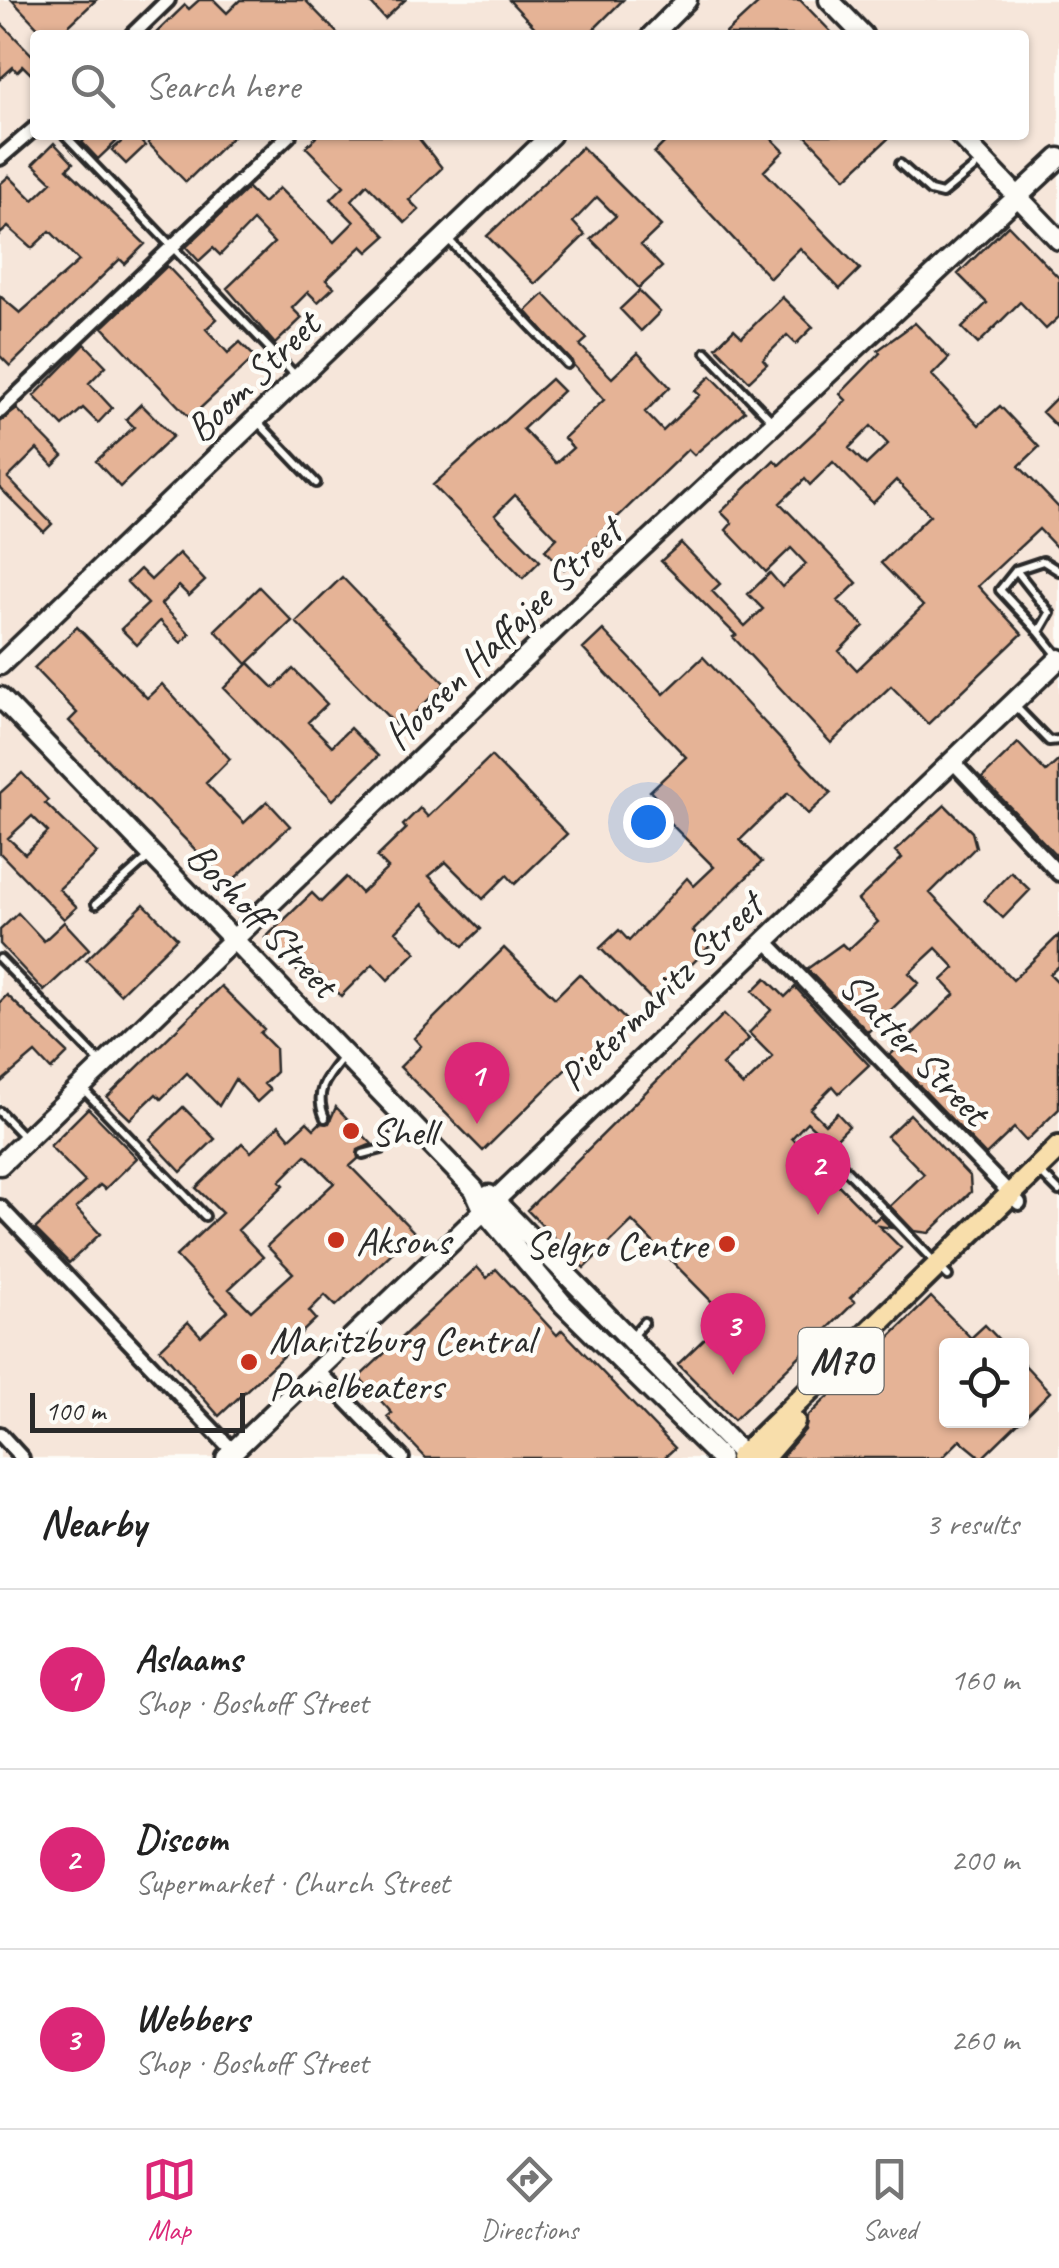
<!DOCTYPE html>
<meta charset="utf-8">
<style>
body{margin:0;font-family:Caveat,sans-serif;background:#f2f2f2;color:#222}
.controls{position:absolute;right:30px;bottom:30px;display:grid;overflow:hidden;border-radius:10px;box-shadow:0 2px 8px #0004}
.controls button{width:90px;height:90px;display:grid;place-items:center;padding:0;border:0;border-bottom:2px solid #e0e0e0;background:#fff;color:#222;font:50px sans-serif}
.scale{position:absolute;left:30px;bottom:25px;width:215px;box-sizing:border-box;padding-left:10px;border:5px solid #2b2b2b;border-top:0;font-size:28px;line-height:35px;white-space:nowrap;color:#2b2b2b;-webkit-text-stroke:8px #fdfcf7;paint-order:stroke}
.you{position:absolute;left:648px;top:822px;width:35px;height:35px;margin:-25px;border:8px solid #fff;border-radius:50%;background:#1a73e8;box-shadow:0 0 0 15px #1a73e833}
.badge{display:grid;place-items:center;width:65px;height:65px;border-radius:50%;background:#db2777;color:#fff;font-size:32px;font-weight:700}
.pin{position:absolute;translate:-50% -82px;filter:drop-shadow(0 2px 5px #0008)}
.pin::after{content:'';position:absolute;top:52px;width:35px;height:30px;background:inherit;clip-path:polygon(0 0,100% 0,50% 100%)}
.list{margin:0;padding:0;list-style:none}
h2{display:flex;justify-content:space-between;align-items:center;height:130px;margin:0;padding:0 40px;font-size:42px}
h2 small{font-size:32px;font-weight:400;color:#767676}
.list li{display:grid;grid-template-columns:65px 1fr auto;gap:30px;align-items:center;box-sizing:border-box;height:180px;padding:0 40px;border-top:2px solid #e0e0e0}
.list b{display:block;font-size:38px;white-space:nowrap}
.list p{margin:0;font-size:32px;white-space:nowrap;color:#767676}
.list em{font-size:32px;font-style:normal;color:#767676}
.icon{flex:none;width:55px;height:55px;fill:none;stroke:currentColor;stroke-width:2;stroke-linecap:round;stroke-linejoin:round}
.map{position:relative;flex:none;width:1059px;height:1458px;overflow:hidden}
.search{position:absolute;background:#fff;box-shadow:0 2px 8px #0004;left:30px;right:30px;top:30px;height:110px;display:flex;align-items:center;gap:25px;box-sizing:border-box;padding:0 35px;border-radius:10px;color:#767676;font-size:38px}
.sheet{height:670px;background:#fff}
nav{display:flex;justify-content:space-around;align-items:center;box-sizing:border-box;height:140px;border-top:2px solid #e0e0e0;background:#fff;font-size:28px;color:#767676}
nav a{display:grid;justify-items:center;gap:5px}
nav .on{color:#db2777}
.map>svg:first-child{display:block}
.built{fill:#f6e6da;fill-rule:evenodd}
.building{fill:#e5b396;stroke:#2b2b2b;stroke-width:2.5;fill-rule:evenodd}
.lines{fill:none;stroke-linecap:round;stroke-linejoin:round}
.lane-casing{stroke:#2b2b2b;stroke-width:14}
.street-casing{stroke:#2b2b2b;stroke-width:20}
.secondary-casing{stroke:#2b2b2b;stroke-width:25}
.primary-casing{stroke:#2b2b2b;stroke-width:28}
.lane{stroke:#fdfcf7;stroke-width:6}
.street{stroke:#fdfcf7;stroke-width:12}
.secondary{stroke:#fdfcf7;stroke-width:18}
.primary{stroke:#f8deab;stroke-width:20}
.poi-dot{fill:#c8321e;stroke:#fdfcf7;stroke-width:4}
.labels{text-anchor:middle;stroke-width:9;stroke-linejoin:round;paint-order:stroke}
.shield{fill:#fdfcf7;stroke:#6a6a68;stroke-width:2.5}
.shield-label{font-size:38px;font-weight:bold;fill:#2b2b2b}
.street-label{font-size:40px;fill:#2b2b2b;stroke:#fdfcf7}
.poi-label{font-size:40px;fill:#2b2b2b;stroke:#fdfcf7;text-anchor:start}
</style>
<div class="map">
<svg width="1059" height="1458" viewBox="0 0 1059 1458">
<rect width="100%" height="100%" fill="#fdfcf7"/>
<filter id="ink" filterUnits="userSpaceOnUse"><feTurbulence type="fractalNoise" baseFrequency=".01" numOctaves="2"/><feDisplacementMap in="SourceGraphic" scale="20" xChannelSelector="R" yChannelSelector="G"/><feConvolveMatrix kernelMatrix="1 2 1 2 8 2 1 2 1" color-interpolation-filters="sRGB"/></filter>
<g filter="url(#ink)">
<path class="built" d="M0,0H1059V1458H0ZM35,35H1024V135H35ZM946,1346H1022V1420H946Z"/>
<path class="building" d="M12,0H96L59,35H45Z
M199,0H214L227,13L240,0H305L339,35H154L185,5L189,9Z
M368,0H405L385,19Z
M509,0H623L588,35H542Z
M762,0H800L834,35H724Z
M0,22L35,58V78L23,66L17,72L13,67L0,79Z
M90,135H109L116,142L98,159L82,142Z
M129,135H135L145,146L126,164L112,150Z
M156,135H234L186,182L148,143Z
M318,135H416L442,168L409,200L419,210L405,223L367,184L352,200L386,236L368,252L362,246L326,280L334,287L318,302L308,292L292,308L302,318L275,344L227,288L274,243L253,221L220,255L213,248L199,261L186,247L248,188L263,203L279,188L334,242L354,222L331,199L344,186L306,147Z
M672,135H768L784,151L764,171L860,269L840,289L800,248L770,278L654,153Z
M805,135H892L846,178Z
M54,143L73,163L67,169L145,244L125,264L120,259L10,366L0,356V296L20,313L79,261L50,231L32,248L8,227L0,234V184L9,176L33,200L52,182L33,164Z
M582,147L661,226L641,245L662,267L639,288L591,239L616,216L597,197L573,222L585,235L535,284L487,236Z
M1008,225L1059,278V317L1046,329L1020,302L978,344L962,328L987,303L958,274Z
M167,266L217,319L206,329L228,353L240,342L255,357L190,418L103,327Z
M639,291L660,312L641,331L620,309Z
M544,294L587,339L580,345L612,378L638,353L670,387L645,412L663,431L700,395L695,391L711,376L745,411L694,455L688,449L564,569L545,550L557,538L515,495L495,515L540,561L523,578L433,485L551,379L563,391L523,429L556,463L573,448L564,438L604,400L526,311Z
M782,297L813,327L796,344L787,335L763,359L767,364L749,381L716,347L734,329L742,337Z
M915,323L949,358L932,375L979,425L1000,406L1039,447L1019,466L1059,508V550L1039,529L978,586L1022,634L928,724L891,686L831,743L733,637L736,635L661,561L681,543L720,584L712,591L745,626L763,609L748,594L770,573L782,587L806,564L791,548L766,572L726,530L732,523L721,512L774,460L779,465L824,423L846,400L840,394L880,353L878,350ZM871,426L888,444L866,465L849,448ZM833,462L873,503L896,480L930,515L881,563L923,606L857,670L839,651L864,626L838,601L857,583L780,503L805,479L810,485Z
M85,344L106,366L89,383L112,408L98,423L83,408L63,426L34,396Z
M1059,395V429L1042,412Z
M141,404L173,436L120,487L96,461L134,427L126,419Z
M17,409L63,456L53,466L37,449L8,478L52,524L44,532L0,488V422Z
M179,553L205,581L189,596L179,586L161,604L190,634L181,643L160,621L137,645L121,629L148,604L127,582L140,569L151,580Z
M342,577L445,684L399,728L296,622Z
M259,587L292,621L247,664L215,630Z
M77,627L147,698L162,684L230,759L206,783L244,823L267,801L290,826L229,884L69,721L77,713L34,668Z
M603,630L664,694L703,657L831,793L808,814L788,793L740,840L762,862L693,931L709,947L654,1002L600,948L619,930L629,941L687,878L694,886L714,867L670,823L652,841L635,824L659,801L650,791L686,757L583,649Z
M249,663L274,688L293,669L327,704L308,722L332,746L350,728L378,756L333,800L224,688Z
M1018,743L1046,772L1059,760V858L982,778Z
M491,756L567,834L515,884L507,875L483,899L446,862L429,876L481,929L463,946L423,904L396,931L416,952L388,980L373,964L341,996L312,968L303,977L265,938L312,893L321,902L346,877L361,893L388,868L377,857L406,829L403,825L420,808L428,817Z
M22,773L48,800L45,803L97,853L59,889L77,907L64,919L0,853V793ZM32,816L48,832L25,854L8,838Z
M945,805L972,832L976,847L930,893L1013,980L1059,935V966L1050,974L1059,983V1109L1026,1141L1014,1128L986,1155L890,1055L955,994L942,980L955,968L936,948L909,973L919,983L868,1032L807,969L842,944L848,950L878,922L858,900L902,858L895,851Z
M1011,872L1030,890L1003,918L984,900Z
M144,904L177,938L120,994L86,960Z
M18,913L44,941L64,922L89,949L44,991L0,944V930Z
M504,948L555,998L579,974L631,1025L577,1079L567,1068L483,1151L400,1067L421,1046L414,1038Z
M766,978L785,997L795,987L869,1065L839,1093L833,1086L810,1109L825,1124L837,1113L849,1126L831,1144L807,1122L792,1138L874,1221L880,1216L892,1228L879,1226L901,1248L850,1298L855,1302L734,1420L678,1364L727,1317L632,1221L584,1268L527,1210L724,1014L749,1039L722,1065L743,1086L773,1057L749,1033L771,1010L753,991Z
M221,986L264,1029L260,1033L275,1048L276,1072L264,1084L270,1090L257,1102L235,1079L219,1106L187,1073L161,1099L156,1094L130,1119L107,1097Z
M7,995L68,1053L51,1070L35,1053L0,1083V1002Z
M183,1107L215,1139L181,1172L150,1139Z
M336,1107L372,1144L358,1150V1159L350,1166L414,1232L336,1306L325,1295L309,1311L316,1319L297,1337L300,1340L219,1416L160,1349L188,1322L201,1336L228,1311L176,1256L222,1213L196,1188L242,1143L251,1152L279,1125L290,1138L307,1122L314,1129L320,1123H329ZM306,1155L334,1183L267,1246L293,1273L251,1311L229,1289L263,1257L238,1230L284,1185L280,1181Z
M88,1108L137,1158L105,1189L100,1185L76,1208L100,1234L69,1263L35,1229L85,1182L50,1146Z
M910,1114L970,1177L971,1192L929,1233L914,1231L890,1206L924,1174L887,1136Z
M477,1267L487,1278L496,1269L557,1335L562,1330L675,1448L664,1458H426L387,1417L392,1413L359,1377Z
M931,1297L971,1338L985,1325L1005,1346H946V1420H1021L982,1458L960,1440L942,1458H781L805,1430L807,1417Z
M1022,1362L1050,1392L1022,1420Z"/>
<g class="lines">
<g class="lane-casing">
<path id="lane" d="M65,135L295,375
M900,164L930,191L942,194L981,162
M447,238L567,364
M706,352L774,423
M257,421L316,483
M1016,570L1000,590L1039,632
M1059,657L1039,632L1050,613L1016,570L1043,561L1059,571
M1015,706L1049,741L1059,740
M96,904L151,855
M0,959L100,1062
M84,1090L205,1216
M0,1112L26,1139
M325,1118C313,1091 327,1077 344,1056
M825,1148L948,1276
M363,1154L382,1149L407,1123
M1039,1171L1059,1191
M632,1336L644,1322"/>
</g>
<g class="street-casing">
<path id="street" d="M132,35L168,0
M0,158L35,128
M0,411L289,135
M952,761L1059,874
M764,939L1019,1203
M0,1207L233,1451
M317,1370L402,1458
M0,1434L22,1458"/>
</g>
<g class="secondary-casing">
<path id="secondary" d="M829,0L863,35
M652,35L687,0
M959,135L1059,240
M0,665L551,135
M0,697L474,1189L484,1211L563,1304L720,1458
M0,1165L579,606L1059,158
M489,1195L746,1458
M226,1458L1059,659"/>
</g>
<g class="primary-casing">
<path id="primary" d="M740,1458L1059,1147
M763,1458L794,1422"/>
</g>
<use href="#lane" class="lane"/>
<use href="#street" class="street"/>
<use href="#secondary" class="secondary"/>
<use href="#primary" class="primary"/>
</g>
</g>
<g class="poi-dot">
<circle cx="351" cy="1131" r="10"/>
<circle cx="336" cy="1240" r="10"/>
<circle cx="727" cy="1244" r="10"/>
<circle cx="249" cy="1362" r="10"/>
</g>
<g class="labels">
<rect class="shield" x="798.5" y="1328" width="85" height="66" rx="8"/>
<g class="shield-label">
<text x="841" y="1374">M70</text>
</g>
<g class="street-label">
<text transform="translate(252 376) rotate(-44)" y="14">Boom Street</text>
<text transform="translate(502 633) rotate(-44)" y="14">Hoosen Haffajee Street</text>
<text transform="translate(263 919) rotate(46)" y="14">Boshoff Street</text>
<text transform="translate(660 991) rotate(-44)" y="14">Pietermaritz Street</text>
<text transform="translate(915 1048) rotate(46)" y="14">Slatter Street</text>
</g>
<g class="poi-label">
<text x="371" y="1145">Shell</text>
<text x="356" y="1254">Aksons</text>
<text x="707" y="1258" text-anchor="end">Selgro Centre</text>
<text x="269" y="1353">Maritzburg Central<tspan x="269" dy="46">Panelbeaters</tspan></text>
</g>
</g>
</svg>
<div class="controls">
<button><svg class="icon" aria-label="locate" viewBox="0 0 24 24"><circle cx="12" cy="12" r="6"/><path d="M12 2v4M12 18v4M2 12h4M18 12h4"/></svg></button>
</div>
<div class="scale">100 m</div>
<div class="you"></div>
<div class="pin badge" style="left:477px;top:1124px">1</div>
<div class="pin badge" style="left:818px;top:1215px">2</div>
<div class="pin badge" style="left:733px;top:1375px">3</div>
<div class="search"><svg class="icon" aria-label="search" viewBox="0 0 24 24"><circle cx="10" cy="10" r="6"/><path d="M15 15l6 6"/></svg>Search here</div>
</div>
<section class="sheet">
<h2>Nearby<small>3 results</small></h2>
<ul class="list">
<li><span class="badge">1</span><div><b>Aslaams</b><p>Shop · Boshoff Street</p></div><em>160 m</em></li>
<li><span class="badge">2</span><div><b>Discom</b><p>Supermarket · Church Street</p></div><em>200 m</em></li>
<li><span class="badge">3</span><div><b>Webbers</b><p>Shop · Boshoff Street</p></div><em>260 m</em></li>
</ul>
</section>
<nav>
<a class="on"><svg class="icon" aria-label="map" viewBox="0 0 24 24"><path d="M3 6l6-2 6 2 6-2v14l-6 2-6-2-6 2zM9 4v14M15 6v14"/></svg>Map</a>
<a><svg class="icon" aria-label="directions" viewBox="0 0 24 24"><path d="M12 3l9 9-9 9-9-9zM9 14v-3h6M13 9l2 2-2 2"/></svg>Directions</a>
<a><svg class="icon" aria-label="saved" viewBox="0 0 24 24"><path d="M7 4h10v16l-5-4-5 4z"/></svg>Saved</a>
</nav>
